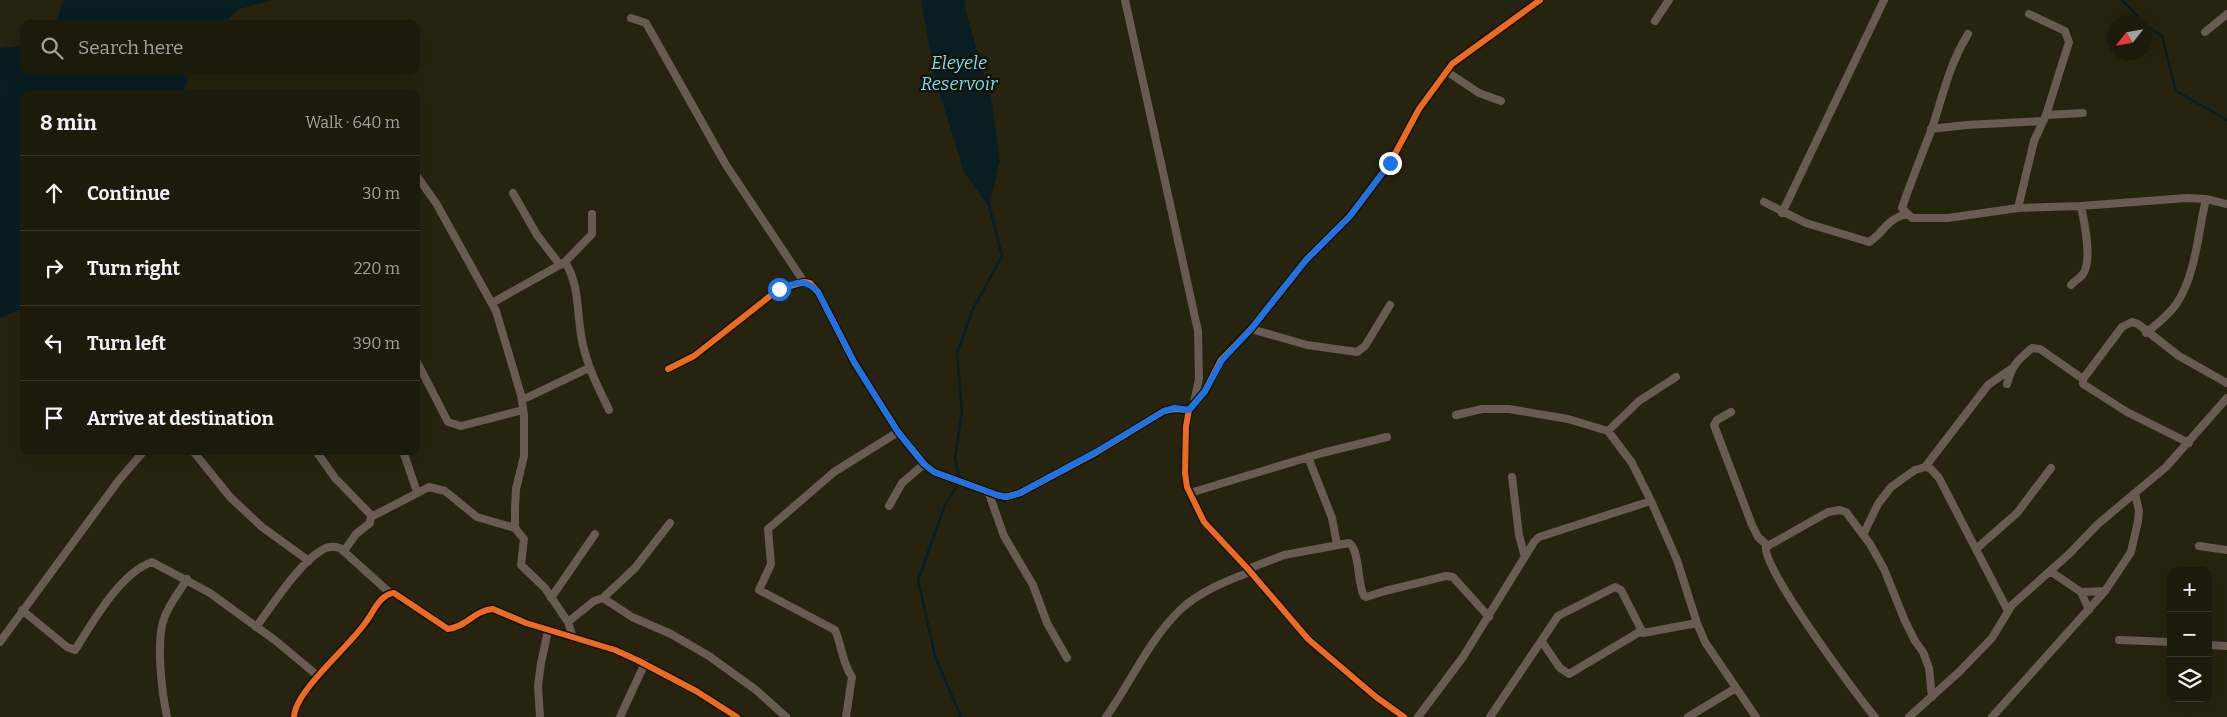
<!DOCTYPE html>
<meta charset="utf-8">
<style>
body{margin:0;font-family:Bitter,serif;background:#292719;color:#f1f3f6}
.controls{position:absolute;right:15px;bottom:15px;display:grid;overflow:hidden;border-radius:10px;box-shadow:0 5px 20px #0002}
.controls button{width:45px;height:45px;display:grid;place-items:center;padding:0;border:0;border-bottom:1px solid #3a382c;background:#1c1a0b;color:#f1f3f6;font:25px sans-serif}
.compass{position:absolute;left:2107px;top:15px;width:45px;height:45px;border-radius:50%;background:#1c1a0b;box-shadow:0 5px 20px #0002;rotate:239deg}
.stop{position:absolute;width:15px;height:15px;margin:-11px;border:4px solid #1a73e8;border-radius:50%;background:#fff}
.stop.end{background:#1a73e8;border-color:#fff;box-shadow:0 1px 5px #0008}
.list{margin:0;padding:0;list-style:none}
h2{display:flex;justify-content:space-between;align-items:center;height:65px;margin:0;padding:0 20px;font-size:21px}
h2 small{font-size:16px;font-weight:400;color:#a0a19d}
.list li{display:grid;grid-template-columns:32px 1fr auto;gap:15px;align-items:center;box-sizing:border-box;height:75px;padding:0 20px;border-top:1px solid #3a382c}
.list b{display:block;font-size:19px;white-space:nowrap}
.list em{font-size:16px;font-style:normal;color:#a0a19d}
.icon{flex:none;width:28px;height:28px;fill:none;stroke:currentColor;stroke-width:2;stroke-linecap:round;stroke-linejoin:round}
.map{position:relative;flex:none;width:2227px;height:717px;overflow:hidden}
.search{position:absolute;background:#1c1a0b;box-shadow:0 5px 20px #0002;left:20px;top:20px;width:400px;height:55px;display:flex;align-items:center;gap:12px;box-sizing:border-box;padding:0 18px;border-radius:10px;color:#a0a19d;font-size:19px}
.panel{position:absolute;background:#1c1a0b;box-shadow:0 5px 20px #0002;left:20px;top:90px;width:400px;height:365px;border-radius:10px}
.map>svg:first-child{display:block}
.water{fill:#091e23}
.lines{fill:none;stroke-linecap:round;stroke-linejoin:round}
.stream{stroke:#091e23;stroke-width:2.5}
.street{stroke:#675b52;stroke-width:8}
.cycleway-casing{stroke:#161202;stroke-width:9}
.cycleway{stroke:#ed6a23;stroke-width:6}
.route{stroke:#1a73e8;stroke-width:6}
.labels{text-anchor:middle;stroke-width:5;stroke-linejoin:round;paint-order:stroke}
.water-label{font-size:18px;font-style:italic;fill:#6ddcfc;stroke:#161202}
</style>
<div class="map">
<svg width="2227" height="717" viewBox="0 0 2227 717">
<rect width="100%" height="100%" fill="#26230f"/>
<path class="water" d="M63,0H273L239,9L222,24H56Z
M921,0H966L965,9L991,98L1000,161L989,207L964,172L935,78Z
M24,46V71H190L183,94H24V304L18,311L0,318V48Z"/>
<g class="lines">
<path class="stream" d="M2122,0L2143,22
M2144,24L2162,36L2176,91L2227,120
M961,717L935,656L918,580L945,505L960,481L955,458L962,411L957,354L972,311L1002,256L989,205"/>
<path class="street" d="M1125,0L1198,331L1199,379L1194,402
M631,18L646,23L726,165L804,282
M1655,21L1669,0
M2205,32L2227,14
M1968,34C1948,67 1944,93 1932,128C1922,155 1911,181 1902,208L1912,218H1948L2018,208L2081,206L2187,198L2206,199L2227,204
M1446,71L1479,93L1501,101
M2046,115L2083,113
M1931,129L1966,125L2042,121
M416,175L436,203L496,311L521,395L524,415V456L516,489L515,508V528L524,539L521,565L545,588L568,622L573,638
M513,193L537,235L560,265
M1764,202L1806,223L1869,242C1885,232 1884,221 1906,214
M2018,208L2034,141L2046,115L2069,42L2065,31L2029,14
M1782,213L1884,0
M565,262C581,287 576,317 583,345C588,368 599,389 609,410
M2071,285C2075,281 2080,278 2083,274C2093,260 2084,221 2081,206
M492,303L565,262L592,234V214
M1251,329L1307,345L1357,352L1365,346L1390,305
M2146,333C2157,324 2169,315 2177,303C2196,274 2198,232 2206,199
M416,360L448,422L461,426L523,410
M668,369L694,356L779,289L804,282L810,283L818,292L854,362L898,432L924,464L934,472L997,495L1006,497L1020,493L1097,452L1164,411L1175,409L1189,410
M2083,379L2122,327L2132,322L2138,324L2179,356L2227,383
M2007,384C2012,365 2017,361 2032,348L2040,349L2083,379V384L2127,412L2189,443
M522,400L589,368
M1731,412L1717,420L1714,425L1752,525L1758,537L1768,546
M1456,415L1482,409H1509L1568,419L1608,431L1632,463L1651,501L1677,560L1697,623L1705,642L1756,717
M1608,431L1639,401L1676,377
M193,451L230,497L262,527L309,561
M316,451L335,478L371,515L370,523L356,534L344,551
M403,451L417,492
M1308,457L1332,518L1337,544
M1925,467L1988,385L2011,369
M1512,477L1519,535L1524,554
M988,491L1004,536L1033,585L1047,623L1067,658
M1190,493L1322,453L1387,437
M889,506L902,483L924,464
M371,517L429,487L445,491L477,517L515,528
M1863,535L1878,504L1891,487L1915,470L1925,467L1930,468L1939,478L2008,611
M2199,546L2227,550
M1976,549L2017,513L2051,468
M1248,569L1284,555L1349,543C1360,549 1357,584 1364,596L1366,597L1385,591L1446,576L1453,577L1489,617
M2050,571L2081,592L2089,610
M2081,592L2105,591
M551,598L595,534
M603,598L635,568L670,523
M22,610L67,647L75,650C93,622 120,573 152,562L210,593L276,641L318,676
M568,622L594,601L603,598L632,617L671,634L709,656L756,690L786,717
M256,627C272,606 299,563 322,550C328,546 333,546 340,548L390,593
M2119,640L2171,642
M0,642L119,480L144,451
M1542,642L1560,668L1569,674L1641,631
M2208,645L2227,646
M167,717C162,693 155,639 165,616C170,603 180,591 187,579
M294,717C295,690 351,646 368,619C374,610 381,594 394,593L448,629C466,627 475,610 493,609L526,623L615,650L637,660L696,691L737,717
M540,717L538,686L541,663L548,631
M620,717L645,663
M846,717L852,677C842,663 842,646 835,630L759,590L771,564L768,529L834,472L898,432
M1106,717C1131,682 1149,640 1180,610C1199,592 1226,581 1250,572
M1404,717L1376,697L1308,639L1248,569L1204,522L1187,487L1185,473L1186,426L1189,410L1205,391L1221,360L1251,329L1306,260L1350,216L1390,163L1419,109L1452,64L1540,0
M1418,717L1463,657L1534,542L1539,537L1651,501
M1490,717L1558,616L1615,587L1621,590L1643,633L1697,623
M1688,717L1736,688
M1875,717C1857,696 1762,568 1766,547L1828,512L1840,510L1846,512L1870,544L1884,569L1905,621L1915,641L1923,652L1929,668L1932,697
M1909,717L1959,672L1992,638L2012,605L2069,554L2098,524L2166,467L2227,398
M1992,717L2105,591L2131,552L2138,521L2139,511L2135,493"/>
<g class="cycleway-casing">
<path id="cycleway" d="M668,369L694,356L779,289L804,282L810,283L818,292L854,362L898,432L924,464L934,472L997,495L1006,497L1020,493L1097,452L1164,411L1175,409L1189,410
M294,717C295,690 351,646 368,619C374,610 381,594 394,593L448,629C466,627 475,610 493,609L526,623L615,650L637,660L696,691L737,717
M1404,717L1376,697L1308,639L1248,569L1204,522L1187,487L1185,473L1186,426L1189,410L1205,391L1221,360L1251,329L1306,260L1350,216L1390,163L1419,109L1452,64L1540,0"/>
</g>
<use href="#cycleway" class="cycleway"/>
</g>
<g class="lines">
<path class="route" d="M779,289C797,283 804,277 818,292L854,362L898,432L924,464L934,472L997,495L1006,497L1020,493L1096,452L1164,411L1175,408L1189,410L1205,391L1222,360L1251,329L1306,260L1350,216L1390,163"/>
</g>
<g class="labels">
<g class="water-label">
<text x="959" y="69">Eleyele<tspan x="959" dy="21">Reservoir</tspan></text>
</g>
</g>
</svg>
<div class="controls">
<button>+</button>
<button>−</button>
<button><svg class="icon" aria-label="layers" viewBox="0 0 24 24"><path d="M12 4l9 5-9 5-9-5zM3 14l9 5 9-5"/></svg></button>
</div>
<svg class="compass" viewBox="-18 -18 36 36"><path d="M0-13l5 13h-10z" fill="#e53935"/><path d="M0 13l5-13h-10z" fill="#a0a19d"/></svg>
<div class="stop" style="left:779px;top:289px"></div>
<div class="stop end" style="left:1390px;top:163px"></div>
<div class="search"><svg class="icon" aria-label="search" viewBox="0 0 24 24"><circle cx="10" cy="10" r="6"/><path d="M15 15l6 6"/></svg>Search here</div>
<section class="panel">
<h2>8 min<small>Walk · 640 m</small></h2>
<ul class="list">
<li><svg class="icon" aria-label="ahead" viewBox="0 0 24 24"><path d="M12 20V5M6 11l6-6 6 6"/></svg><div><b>Continue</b></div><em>30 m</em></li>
<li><svg class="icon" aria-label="right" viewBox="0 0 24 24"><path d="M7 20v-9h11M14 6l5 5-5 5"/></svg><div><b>Turn right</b></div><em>220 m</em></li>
<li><svg class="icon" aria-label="left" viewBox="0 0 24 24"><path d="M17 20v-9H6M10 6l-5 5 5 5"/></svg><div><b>Turn left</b></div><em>390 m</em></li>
<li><svg class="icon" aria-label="arrive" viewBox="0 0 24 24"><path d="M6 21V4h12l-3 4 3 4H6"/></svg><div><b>Arrive at destination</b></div></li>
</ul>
</section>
</div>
